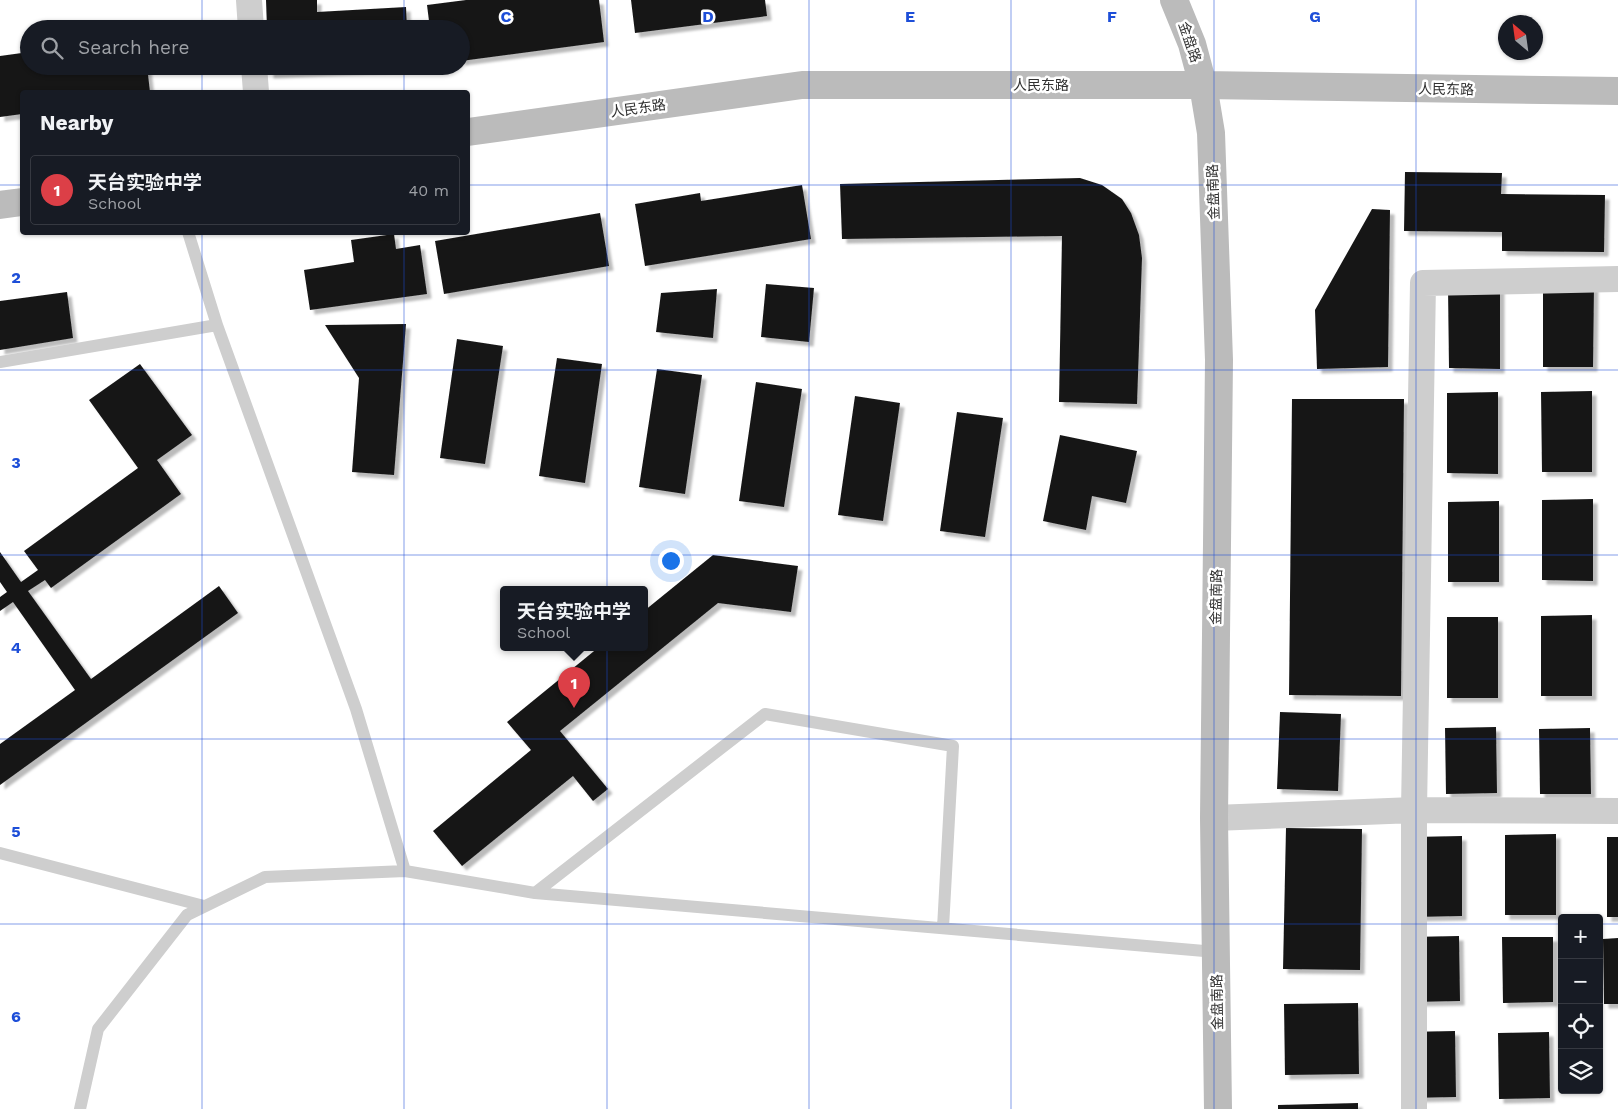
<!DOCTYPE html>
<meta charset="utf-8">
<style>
body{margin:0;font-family:"Work Sans","Noto Sans SC",sans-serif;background:#20242c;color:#f1f3f6}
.controls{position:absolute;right:15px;bottom:15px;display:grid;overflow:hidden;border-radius:5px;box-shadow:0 1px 4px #0004}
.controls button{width:45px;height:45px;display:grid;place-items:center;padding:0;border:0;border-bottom:1px solid #363941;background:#171b24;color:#f1f3f6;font:25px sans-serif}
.compass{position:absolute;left:1498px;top:15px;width:45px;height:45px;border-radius:50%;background:#171b24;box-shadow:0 1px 4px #0004;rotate:331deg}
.you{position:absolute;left:670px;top:560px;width:18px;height:18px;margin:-12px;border:4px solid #fff;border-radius:50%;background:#1a73e8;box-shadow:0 0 0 8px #1a73e833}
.badge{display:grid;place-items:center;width:32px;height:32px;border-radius:50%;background:#dc3f47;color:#fff;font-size:16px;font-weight:700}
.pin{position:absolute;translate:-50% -41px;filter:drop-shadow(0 1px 2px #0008)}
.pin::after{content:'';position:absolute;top:26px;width:18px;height:15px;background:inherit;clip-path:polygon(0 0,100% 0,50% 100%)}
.popup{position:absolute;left:500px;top:586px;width:148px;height:65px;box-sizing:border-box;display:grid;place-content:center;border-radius:5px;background:#171b24;filter:drop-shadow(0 1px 4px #0005);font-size:16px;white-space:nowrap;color:#9ea1a6}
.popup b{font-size:19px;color:#f1f3f6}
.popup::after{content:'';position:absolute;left:50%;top:100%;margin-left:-10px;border:10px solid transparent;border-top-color:#171b24}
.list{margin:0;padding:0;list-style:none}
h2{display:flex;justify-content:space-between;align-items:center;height:65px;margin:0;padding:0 20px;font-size:21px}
h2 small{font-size:16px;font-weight:400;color:#9ea1a6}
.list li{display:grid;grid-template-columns:32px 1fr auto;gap:15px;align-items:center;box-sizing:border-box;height:70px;margin:0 10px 10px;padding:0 10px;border:1px solid #363941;border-radius:5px}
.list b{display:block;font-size:19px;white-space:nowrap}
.list p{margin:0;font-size:16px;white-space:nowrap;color:#9ea1a6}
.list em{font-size:16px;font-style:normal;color:#9ea1a6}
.icon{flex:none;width:28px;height:28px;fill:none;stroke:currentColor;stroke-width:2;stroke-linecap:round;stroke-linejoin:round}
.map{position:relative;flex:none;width:1618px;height:1109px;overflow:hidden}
.search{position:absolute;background:#171b24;box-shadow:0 1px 4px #0004;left:20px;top:20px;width:450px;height:55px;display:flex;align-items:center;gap:12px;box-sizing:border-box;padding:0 18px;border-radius:28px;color:#9ea1a6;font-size:19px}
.panel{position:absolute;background:#171b24;box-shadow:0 1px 4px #0004;left:20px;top:90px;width:450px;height:145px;border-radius:5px}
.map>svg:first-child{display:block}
.building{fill:#181818;filter:url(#shadow)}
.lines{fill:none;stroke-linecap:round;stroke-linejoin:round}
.lane{stroke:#cecece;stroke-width:12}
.street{stroke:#cecece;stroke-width:26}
.secondary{stroke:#bbb;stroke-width:28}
.grid{fill:none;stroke:#1d4ed8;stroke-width:1;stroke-opacity:0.55}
.labels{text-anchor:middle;stroke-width:5;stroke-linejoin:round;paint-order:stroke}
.street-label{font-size:14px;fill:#313131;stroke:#fff}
.grid-label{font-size:16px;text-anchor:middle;font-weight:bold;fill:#1d4ed8;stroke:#fff;stroke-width:5;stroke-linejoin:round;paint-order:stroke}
</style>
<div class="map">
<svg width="1618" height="1109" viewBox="0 0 1618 1109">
<defs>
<filter id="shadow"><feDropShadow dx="4.5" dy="4.5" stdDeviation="1" flood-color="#0004"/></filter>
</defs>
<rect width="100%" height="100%" fill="#fff"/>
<path class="building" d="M266,0H317V12L406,7L407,29H267Z
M466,0H599L604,42L461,61V29H430L427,5Z
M631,0H765L767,16L635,33Z
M29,52V66H147L150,92H22V114L0,117V56Z
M269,66H408V68L269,74Z
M1405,172L1502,173L1501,194L1605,195L1604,252L1502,251V232L1404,231Z
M1080,178L1102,185L1122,199L1131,213L1139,235L1142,258L1137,404L1059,402L1062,236L842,239L840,184Z
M802,185L811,239L645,266L635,204L700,193L701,201Z
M1372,209L1390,210L1388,367L1317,369L1315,310Z
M600,213L609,266L444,294L435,241Z
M394,234L396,249L420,245L427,294L310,310L304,270L354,262L351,240Z
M766,284L814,288L809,342L761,337Z
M1594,286L1593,367H1543V287Z
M1448,288H1500V369L1449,368Z
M717,289L713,338L656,332L661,293Z
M67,292L73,338L0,350V301Z
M406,324L394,475L352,472L359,378L325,325Z
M457,339L503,346L485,464L440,458Z
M557,358L602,364L585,483L539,476Z
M140,364L192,435L157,460L181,494L51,588L45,580L28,591L91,679L219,586L238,613L0,785V744L75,690L13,602L0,611V597L7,592L0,582V552L21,582L38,570L24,551L138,468L89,400Z
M657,369L702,375L685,494L639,487Z
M756,382L802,389L784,507L739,501Z
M1592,391V472H1542L1541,392Z
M1498,392V474L1447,473V393Z
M855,396L900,403L883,521L838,515Z
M1292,399H1404L1401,696L1289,695Z
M957,412L1003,418L985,537L940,531Z
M1060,435L1137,451L1126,503L1092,496L1086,530L1043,521Z
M1593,499V581L1542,580V500Z
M1499,501V582H1448V502Z
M713,555L798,566L791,612L718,603L560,731L608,789L593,801L573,776L462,866L433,831L531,750L507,722L599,647H644V611Z
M1592,615V696H1541V616Z
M1447,617H1498V698H1447Z
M1280,712L1341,714L1338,791L1277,789Z
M1496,727L1497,793L1446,794L1445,728Z
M1590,728L1591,794H1540L1539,729Z
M1286,828L1362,829L1360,970L1283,969Z
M1556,834V915H1505V835Z
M1462,836V916L1411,917V837Z
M1607,837H1618V917H1607Z
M1459,936L1460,1001L1409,1002L1408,937Z
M1502,937H1553V1002L1503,1003Z
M1618,938V1004H1604L1603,939Z
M1358,1003L1359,1074L1285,1075L1284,1004Z
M1455,1031L1456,1097L1405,1098L1404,1032Z
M1549,1032L1550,1098L1499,1099L1498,1033Z
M1358,1103V1109H1278V1105Z"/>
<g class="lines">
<path class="lane" d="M188,232L217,325L356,709L405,871
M0,362L217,325
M0,853L204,906
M535,893L765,714L953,746L943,928
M80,1109L98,1029L187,915L265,877L405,871L535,893L1216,952"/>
<path class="street" d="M249,0L251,29
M254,66L256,92
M1214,818L1414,810L1618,811
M1414,1109V810L1423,283L1618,279"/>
<path class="secondary" d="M1174,0L1192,44L1203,85L1211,133L1219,360L1214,818L1218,1109
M468,132L802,85H1203L1618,91
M0,205L22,202"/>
</g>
<path class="grid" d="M202,0V29M404,0V29M607,0V1109M809,0V1109M1011,0V1109M1214,0V1109M1416,0V1109M202,66V92M404,66V92M0,185H22M468,185H1618M202,232V1109M404,232V1109M0,370H1618M0,555H1618M0,739H1618M0,924H1562M1599,924H1618"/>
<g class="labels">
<g class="street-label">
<text transform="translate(1190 42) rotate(71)" y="5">金盘路</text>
<text x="1041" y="90">人民东路</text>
<text transform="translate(1446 89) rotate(1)" y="5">人民东路</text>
<text transform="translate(638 108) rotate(-8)" y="5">人民东路</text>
<text transform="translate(1213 192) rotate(-92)" y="5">金盘南路</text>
<text transform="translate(1216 597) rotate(-89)" y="5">金盘南路</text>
<text transform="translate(1217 1002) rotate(-91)" y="5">金盘南路</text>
</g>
</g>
<g class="grid-label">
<text x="506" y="22">C</text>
<text x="708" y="22">D</text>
<text x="910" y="22">E</text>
<text x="1112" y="22">F</text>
<text x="1315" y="22">G</text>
<text x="16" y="283">2</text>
<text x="16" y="468">3</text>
<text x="16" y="653">4</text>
<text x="16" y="837">5</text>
<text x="16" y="1022">6</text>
</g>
</svg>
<div class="controls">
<button>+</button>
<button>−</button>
<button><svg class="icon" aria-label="locate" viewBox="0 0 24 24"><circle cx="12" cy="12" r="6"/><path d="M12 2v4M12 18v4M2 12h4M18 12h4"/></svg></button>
<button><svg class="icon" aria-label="layers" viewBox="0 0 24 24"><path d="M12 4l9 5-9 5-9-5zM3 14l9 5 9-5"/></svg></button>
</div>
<svg class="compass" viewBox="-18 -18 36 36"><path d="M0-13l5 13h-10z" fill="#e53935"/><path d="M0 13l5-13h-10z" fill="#9ea1a6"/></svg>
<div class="you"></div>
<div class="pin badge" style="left:574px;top:708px">1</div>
<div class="popup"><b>天台实验中学</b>School</div>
<div class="search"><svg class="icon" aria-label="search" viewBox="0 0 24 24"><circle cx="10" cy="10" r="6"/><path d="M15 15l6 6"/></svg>Search here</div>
<section class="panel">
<h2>Nearby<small></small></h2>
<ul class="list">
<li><span class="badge">1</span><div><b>天台实验中学</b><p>School</p></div><em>40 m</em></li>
</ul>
</section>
</div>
